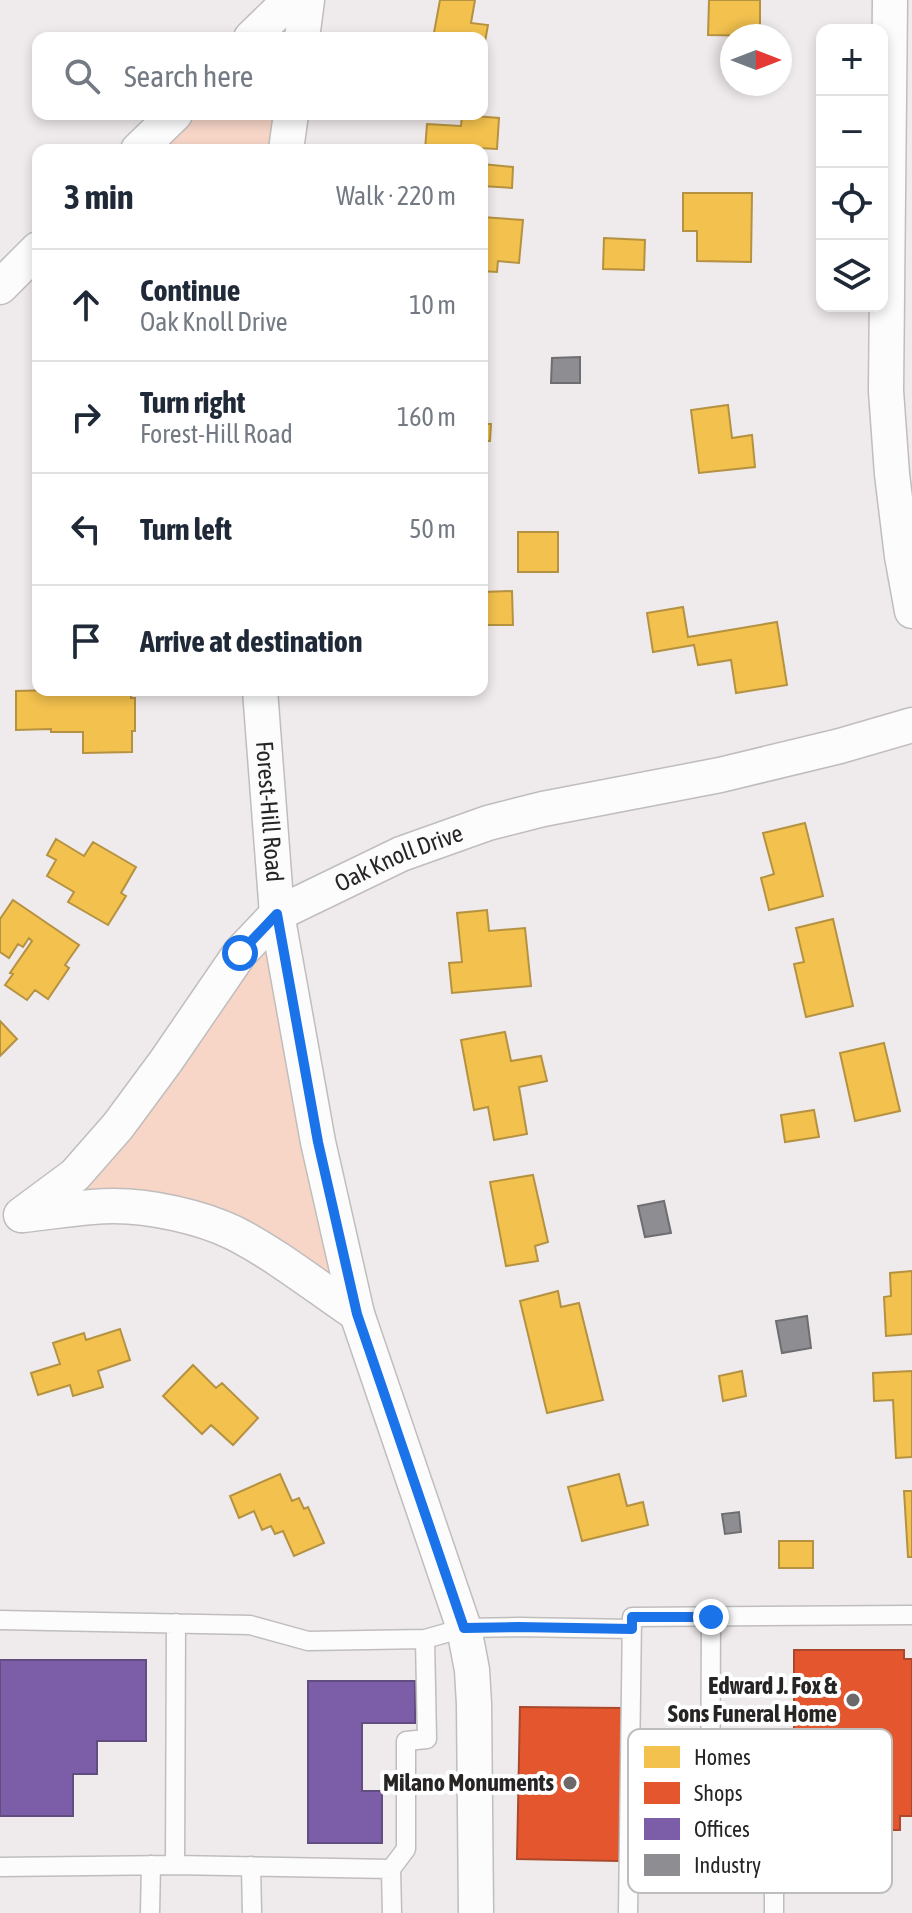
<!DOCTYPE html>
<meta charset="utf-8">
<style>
body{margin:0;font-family:"Asap Condensed",sans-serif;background:#f6f6f7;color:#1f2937}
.controls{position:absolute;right:24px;top:24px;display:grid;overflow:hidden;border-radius:16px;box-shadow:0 4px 12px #0003}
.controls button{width:72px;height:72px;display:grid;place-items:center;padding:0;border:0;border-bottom:2px solid #e0e1e3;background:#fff;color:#1f2937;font:40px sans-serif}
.compass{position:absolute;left:720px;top:24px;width:72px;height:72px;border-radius:50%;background:#fff;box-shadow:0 4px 12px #0003;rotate:90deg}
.stop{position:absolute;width:24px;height:24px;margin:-18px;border:6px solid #1a73e8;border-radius:50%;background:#fff}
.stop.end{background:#1a73e8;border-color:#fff;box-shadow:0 2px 8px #0008}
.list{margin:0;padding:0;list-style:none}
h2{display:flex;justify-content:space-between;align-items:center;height:104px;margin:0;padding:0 32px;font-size:34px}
h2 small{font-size:26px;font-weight:400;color:#747a83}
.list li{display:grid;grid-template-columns:52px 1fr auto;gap:24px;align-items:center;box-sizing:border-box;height:112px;padding:0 32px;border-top:2px solid #e0e1e3}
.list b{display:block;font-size:30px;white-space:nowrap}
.list p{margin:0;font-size:26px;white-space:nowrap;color:#747a83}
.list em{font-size:26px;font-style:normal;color:#747a83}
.icon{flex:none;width:44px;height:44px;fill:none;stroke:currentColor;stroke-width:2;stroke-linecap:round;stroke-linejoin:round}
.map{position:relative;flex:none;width:912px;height:1913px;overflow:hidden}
.search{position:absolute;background:#fff;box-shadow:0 4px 12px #0003;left:32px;top:32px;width:456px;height:88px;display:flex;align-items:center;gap:20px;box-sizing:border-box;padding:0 28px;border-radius:16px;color:#747a83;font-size:30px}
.panel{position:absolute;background:#fff;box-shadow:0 4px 12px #0003;left:32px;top:144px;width:456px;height:552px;border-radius:16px}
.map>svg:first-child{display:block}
.green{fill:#f7d6c8}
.homes{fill:#f2c14e;stroke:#b59241;stroke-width:2}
.shops{fill:#e4572e;stroke:#ab482b;stroke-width:2}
.offices{fill:#7b5ea7;stroke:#624d80;stroke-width:2}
.industry{fill:#8d8d92;stroke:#6e6e71;stroke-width:2}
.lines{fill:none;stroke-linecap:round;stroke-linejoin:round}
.service-casing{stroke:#c0bdbd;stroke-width:21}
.minor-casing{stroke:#c0bdbd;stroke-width:37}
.service{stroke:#fdfcfc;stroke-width:18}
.minor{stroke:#fdfcfc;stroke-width:34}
.route{stroke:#1a73e8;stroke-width:10}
.poi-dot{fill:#6d696a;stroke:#fff;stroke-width:3}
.labels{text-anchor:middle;stroke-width:8;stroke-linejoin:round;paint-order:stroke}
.street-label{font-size:24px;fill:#272424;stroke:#fff}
.poi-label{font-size:24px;font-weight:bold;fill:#272424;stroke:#fff;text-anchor:end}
.key{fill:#fff;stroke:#bebdbd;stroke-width:2}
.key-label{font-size:22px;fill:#272424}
</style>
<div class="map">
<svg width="912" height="1913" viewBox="0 0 912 1913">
<rect width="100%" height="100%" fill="#efeaeb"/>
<path class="green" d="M175,114H291L286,150H138Z
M277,914L357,1314L230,1231L21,1215Z"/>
<path class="homes" d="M440,0H475L471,23L488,25L482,58V38H433Z
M709,0H760V36L708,35Z
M462,115L499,118L497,149L478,148L477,150H425L427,124L461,126Z
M482,164L513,167L512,188L482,186Z
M683,193H752L751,262L697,261V231H683Z
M482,217L523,220L519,263L498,261L497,272L482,271Z
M604,238L645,240L644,270L603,269Z
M728,405L732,438L752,435L755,467L699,473L691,410Z
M482,424H491L490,441H482Z
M518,532H558V572H518Z
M512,591L513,625H482V592Z
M683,607L688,637L777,622L787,685L736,693L731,660L698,665L694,645L653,652L647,613Z
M56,690H131V698H135V731H132V752L83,753V732H51V729L16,730V691Z
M805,823L823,896L769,910L761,878L774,874L763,833Z
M56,839L84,856L93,842L136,867L121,893L126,896L108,925L68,902L74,892L47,876L56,860L47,855Z
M13,900L79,945L65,965L69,968L48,999L35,990L27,1000L5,985L13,974L10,973L32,941L29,938L23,947L18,944L9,958L0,952V919Z
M487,910L489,931L525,928L531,986L452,993L449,963L462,962L457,913Z
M833,919L853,1006L806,1017L794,964L804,962L796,928Z
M0,1021L17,1039L0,1056Z
M505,1032L511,1061L541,1056L547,1081L519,1087L527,1134L494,1140L488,1107L474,1110L461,1040Z
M884,1043L900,1111L855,1121L840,1053Z
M814,1110L819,1137L785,1142L781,1115Z
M533,1175L548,1242L535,1246L538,1261L506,1266L490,1182Z
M912,1271V1334L886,1336L884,1297L891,1296L890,1273Z
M558,1291L561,1307L579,1303L603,1400L547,1413L520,1301Z
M120,1329L130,1360L98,1371L103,1387L73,1396L70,1385L38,1395L31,1373L60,1364L53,1343L84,1333L86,1340Z
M193,1365L216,1388L222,1383L258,1418L233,1445L211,1425L202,1434L163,1396Z
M742,1371L746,1396L723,1401L719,1376Z
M912,1371V1457L896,1458L893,1400L874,1401L873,1373Z
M280,1474L292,1501L299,1498L304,1509L308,1507L324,1543L294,1556L283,1531L275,1534L271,1526L262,1530L254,1511L239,1518L230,1496Z
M619,1474L627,1506L643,1502L648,1525L582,1541L568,1487Z
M904,1491H912V1557H908Z
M779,1541H813V1568H779Z"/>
<path class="shops" d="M794,1650H904V1659H912V1816H900V1830H823V1814H807V1798L769,1797V1741H794Z
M520,1707L622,1708L619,1861L517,1859Z"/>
<path class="offices" d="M0,1660H146V1741H97V1774H73V1816H0Z
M308,1681H415V1723H362V1791H382V1843H308Z"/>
<path class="industry" d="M580,357V383H551L552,358Z
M664,1201L671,1233L645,1237L638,1206Z
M807,1316L811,1348L782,1353L776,1321Z
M739,1512L741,1532L725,1534L722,1514Z"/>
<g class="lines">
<g class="service-casing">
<path id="service" d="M711,1617L710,1840L774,1841V1913
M0,1620L250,1625L308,1641L425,1639L464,1628L518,1627L632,1629
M175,1865L176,1623
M251,1866L252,1913
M0,1867L175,1865L391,1869L392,1913
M391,1869L406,1849V1741L427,1739L425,1639
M150,1913L151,1865
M628,1913L632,1617L912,1615"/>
</g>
<g class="minor-casing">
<g id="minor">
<path d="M890,0L886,391L892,474L902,556L912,611"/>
<path d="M251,38L290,0"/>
<path d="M302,38L307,0"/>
<path d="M138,150L175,114"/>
<path d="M286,150L291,114"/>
<path d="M0,287L38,249"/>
<path id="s1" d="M260,690L277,914L318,1142L357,1314L464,1628L472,1670L474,1704L476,1913"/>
<path id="s2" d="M21,1215L75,1175L118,1126L166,1061L240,953L277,914L401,854L488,823L543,809L720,775L840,746L912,725"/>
<path d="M22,1215C53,1212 84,1206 114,1206C151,1206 201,1217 234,1233C277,1255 317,1287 357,1314"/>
</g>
</g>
<use href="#service" class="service"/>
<use href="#minor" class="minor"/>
</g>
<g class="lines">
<path class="route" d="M240,953L277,914L318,1142L357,1314L464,1628L518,1627L632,1629V1617H711"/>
</g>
<g class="poi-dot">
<circle cx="853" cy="1700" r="8"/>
<circle cx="570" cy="1783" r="8"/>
</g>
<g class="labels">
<g class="street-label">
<text dy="8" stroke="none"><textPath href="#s1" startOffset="122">Forest-Hill Road</textPath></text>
<text dy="8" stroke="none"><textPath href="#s2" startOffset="532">Oak Knoll Drive</textPath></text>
</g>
<g class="poi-label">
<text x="837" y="1694">Edward J. Fox &amp;<tspan x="837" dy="28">Sons Funeral Home</tspan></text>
<text x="554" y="1791">Milano Monuments</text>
</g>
</g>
<rect x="628" y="1729" width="264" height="164" rx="12" class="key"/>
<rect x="644" y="1746" width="36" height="22" fill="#f2c14e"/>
<rect x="644" y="1782" width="36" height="22" fill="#e4572e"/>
<rect x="644" y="1818" width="36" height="22" fill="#7b5ea7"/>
<rect x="644" y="1854" width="36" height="22" fill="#8d8d92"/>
<g class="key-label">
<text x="694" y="1765">Homes</text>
<text x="694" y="1801">Shops</text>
<text x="694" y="1837">Offices</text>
<text x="694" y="1873">Industry</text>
</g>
</svg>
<div class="controls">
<button>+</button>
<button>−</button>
<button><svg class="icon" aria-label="locate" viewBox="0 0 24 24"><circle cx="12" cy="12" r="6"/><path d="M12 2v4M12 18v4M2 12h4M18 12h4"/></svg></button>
<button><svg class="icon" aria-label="layers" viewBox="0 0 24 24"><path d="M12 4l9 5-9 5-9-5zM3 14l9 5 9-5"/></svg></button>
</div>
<svg class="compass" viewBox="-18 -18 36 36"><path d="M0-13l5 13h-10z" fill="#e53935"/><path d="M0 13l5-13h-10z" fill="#747a83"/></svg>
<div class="stop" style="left:240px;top:953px"></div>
<div class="stop end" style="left:711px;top:1617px"></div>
<div class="search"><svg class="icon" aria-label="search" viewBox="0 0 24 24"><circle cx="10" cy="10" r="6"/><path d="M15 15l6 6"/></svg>Search here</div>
<section class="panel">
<h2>3 min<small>Walk · 220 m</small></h2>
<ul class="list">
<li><svg class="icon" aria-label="ahead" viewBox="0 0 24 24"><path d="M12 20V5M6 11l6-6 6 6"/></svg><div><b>Continue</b><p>Oak Knoll Drive</p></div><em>10 m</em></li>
<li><svg class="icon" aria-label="right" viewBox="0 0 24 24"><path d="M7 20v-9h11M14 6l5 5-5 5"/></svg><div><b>Turn right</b><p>Forest-Hill Road</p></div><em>160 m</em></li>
<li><svg class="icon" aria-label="left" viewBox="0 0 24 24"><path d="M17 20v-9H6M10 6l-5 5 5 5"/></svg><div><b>Turn left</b></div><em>50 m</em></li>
<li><svg class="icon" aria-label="arrive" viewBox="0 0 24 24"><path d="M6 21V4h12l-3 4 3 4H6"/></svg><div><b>Arrive at destination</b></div></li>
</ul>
</section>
</div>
